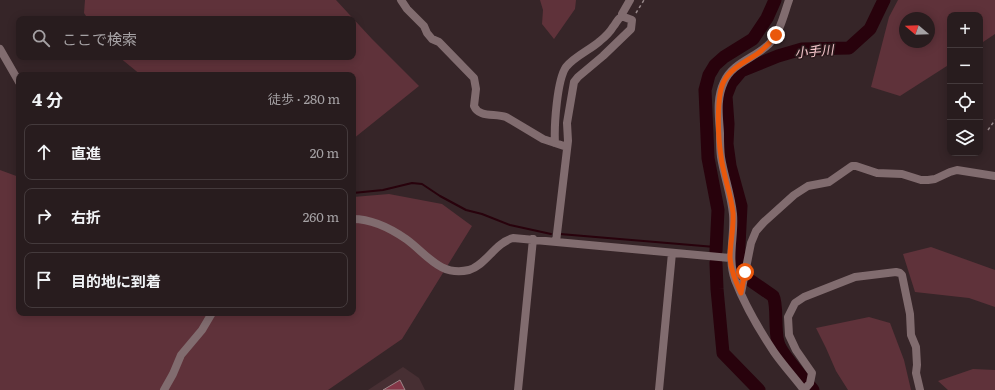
<!DOCTYPE html>
<html lang="ja">
<meta charset="utf-8">
<style>
body{margin:0;font-family:Literata,"Noto Sans JP",serif;background:#34292b;color:#f1f3f6}
.controls{position:absolute;right:12px;top:12px;display:grid;overflow:hidden;border-radius:8px;box-shadow:0 2px 10px #0003}
.controls button{width:36px;height:36px;display:grid;place-items:center;padding:0;border:0;border-bottom:1px solid #443a3c;background:#281c1e;color:#f1f3f6;font:20px sans-serif}
.compass{position:absolute;left:899px;top:12px;width:36px;height:36px;border-radius:50%;background:#281c1e;box-shadow:0 2px 10px #0003;rotate:289deg}
.stop{position:absolute;width:12px;height:12px;margin:-9px;border:3px solid #ea580c;border-radius:50%;background:#fff}
.stop.end{background:#ea580c;border-color:#fff;box-shadow:0 1px 4px #0008}
.list{margin:0;padding:0;list-style:none}
h2{display:flex;justify-content:space-between;align-items:center;height:52px;margin:0;padding:0 16px;font-size:17px}
h2 small{font-size:13px;font-weight:400;color:#a5a1a4}
.list li{display:grid;grid-template-columns:26px 1fr auto;gap:12px;align-items:center;box-sizing:border-box;height:56px;margin:0 8px 8px;padding:0 8px;border:1px solid #443a3c;border-radius:8px}
.list b{display:block;font-size:15px;white-space:nowrap}
.list em{font-size:13px;font-style:normal;color:#a5a1a4}
.icon{flex:none;width:22px;height:22px;fill:none;stroke:currentColor;stroke-width:2;stroke-linecap:round;stroke-linejoin:round}
.map{position:relative;flex:none;width:995px;height:390px;overflow:hidden}
.search{position:absolute;background:#281c1e;box-shadow:0 2px 10px #0003;left:16px;top:16px;width:340px;height:44px;display:flex;align-items:center;gap:10px;box-sizing:border-box;padding:0 14px;border-radius:8px;color:#a5a1a4;font-size:15px}
.panel{position:absolute;background:#281c1e;box-shadow:0 2px 10px #0003;left:16px;top:72px;width:340px;height:244px;border-radius:8px}
.map>svg:first-child{display:block}
.built{fill:#472f33}
.green{fill:#5f323a;fill-rule:evenodd}
.lines{fill:none;stroke-linecap:round;stroke-linejoin:round}
.stream{stroke:#28020c;stroke-width:2}
.river{stroke:#28020c;stroke-width:13}
.building{fill:#843647;stroke:#9e888b}
.path{stroke:#97888a;stroke-width:1.5;stroke-dasharray:3 3;stroke-linecap:butt}
.minor{stroke:#816c6f;stroke-width:8}
.route{stroke:#ea580c;stroke-width:5}
.labels{text-anchor:middle;stroke-width:3;stroke-linejoin:round;paint-order:stroke}
.water-label{font-size:13px;font-style:italic;fill:#f3c3c9;stroke:#2c1c1e}
</style>
<div class="map">
<svg width="995" height="390" viewBox="0 0 995 390">
<rect width="100%" height="100%" fill="#362528"/>
<path class="built" d="M403,367L419,378L425,390H368Z"/>
<path class="green" d="M85,0H336L372,39L419,86L353,139V75H141L119,57H353V19H88L84,13Z
M540,0H576L575,9L554,39L542,24L543,10Z
M898,0H995V34L980,44V15H950V64L900,96L871,87L889,17ZM905,18H929V42H905Z
M0,170L19,177V313H353V197L389,194L442,204L472,226L402,339L328,390H0Z
M931,247L995,270V307L969,298L915,292L903,254Z
M869,317L890,323L904,360L911,390H848L836,371L826,348L816,328Z
M973,369L995,370V390H948L938,381Z"/>
<g class="lines">
<path class="stream" d="M353,193L383,190L412,183L422,184L440,196L466,210L482,214L510,225L551,234
M560,234L715,247"/>
<path class="river" d="M716,251L718,210L708,158L705,90L709,75L715,65L724,57L753,39L767,18L775,0
M716,263L717,289L723,353L759,390
M813,390C805,380 780,353 778,342C774,329 778,305 773,296L741,274L738,265L741,206L730,166L727,144L728,124L726,96L731,83L741,71L778,56L802,49L849,48L870,29L884,0"/>
</g>
<path class="building" d="M400,380L405,390H383Z"/>
<g class="lines">
<path class="path" d="M636,13L644,0
M988,130L995,120"/>
<path class="minor" d="M401,0L407,9L424,26L427,33L432,39L439,42L474,78L476,89L474,106C479,118 495,113 506,117L543,139L567,147
M789,0C784,14 780,33 769,44C755,58 732,63 724,82C716,99 719,116 720,133C720,141 720,150 721,157C724,176 731,194 733,214C735,236 727,258 735,280C744,303 760,331 774,352C783,365 794,377 804,390
M0,49L19,82
M555,143C554,126 557,80 566,67C575,56 590,50 600,41C605,37 610,32 613,27C617,23 617,18 623,16
M353,219C373,219 390,228 406,239C427,254 440,277 469,270C485,266 495,243 513,238L730,258
M556,242L568,141L567,123L574,82L578,77L603,56L631,29L632,20L624,17L622,14L630,0
M741,293L751,243L756,231L764,222L794,195L808,186L829,182L852,166H856L877,173L902,174L921,180H928L935,179L950,172L957,170L995,176
M164,390L173,374L181,355L202,330L212,313
M518,390L533,239
M659,390L672,253
M804,390L810,383L812,373L796,350L789,335L788,317L795,303L804,297L855,277L896,272L900,273L902,275L910,314L911,335L916,347L917,365L916,373L920,390"/>
</g>
<g class="lines">
<path class="route" d="M745,272L741,293C736,282 731,271 730,258C730,243 734,228 733,213C731,193 723,175 721,156C718,138 716,96 724,81C731,68 745,62 757,54C764,49 770,43 776,35"/>
</g>
<g class="labels">
<g class="water-label">
<text transform="translate(814 51) rotate(-5)" y="5">小手川</text>
</g>
</g>
</svg>
<div class="controls">
<button>+</button>
<button>−</button>
<button><svg class="icon" aria-label="locate" viewBox="0 0 24 24"><circle cx="12" cy="12" r="6"/><path d="M12 2v4M12 18v4M2 12h4M18 12h4"/></svg></button>
<button><svg class="icon" aria-label="layers" viewBox="0 0 24 24"><path d="M12 4l9 5-9 5-9-5zM3 14l9 5 9-5"/></svg></button>
</div>
<svg class="compass" viewBox="-18 -18 36 36"><path d="M0-13l5 13h-10z" fill="#e53935"/><path d="M0 13l5-13h-10z" fill="#a5a1a4"/></svg>
<div class="stop" style="left:745px;top:272px"></div>
<div class="stop end" style="left:776px;top:35px"></div>
<div class="search"><svg class="icon" aria-label="search" viewBox="0 0 24 24"><circle cx="10" cy="10" r="6"/><path d="M15 15l6 6"/></svg>ここで検索</div>
<section class="panel">
<h2>4 分<small>徒歩 · 280 m</small></h2>
<ul class="list">
<li><svg class="icon" aria-label="ahead" viewBox="0 0 24 24"><path d="M12 20V5M6 11l6-6 6 6"/></svg><div><b>直進</b></div><em>20 m</em></li>
<li><svg class="icon" aria-label="right" viewBox="0 0 24 24"><path d="M7 20v-9h11M14 6l5 5-5 5"/></svg><div><b>右折</b></div><em>260 m</em></li>
<li><svg class="icon" aria-label="arrive" viewBox="0 0 24 24"><path d="M6 21V4h12l-3 4 3 4H6"/></svg><div><b>目的地に到着</b></div></li>
</ul>
</section>
</div>
